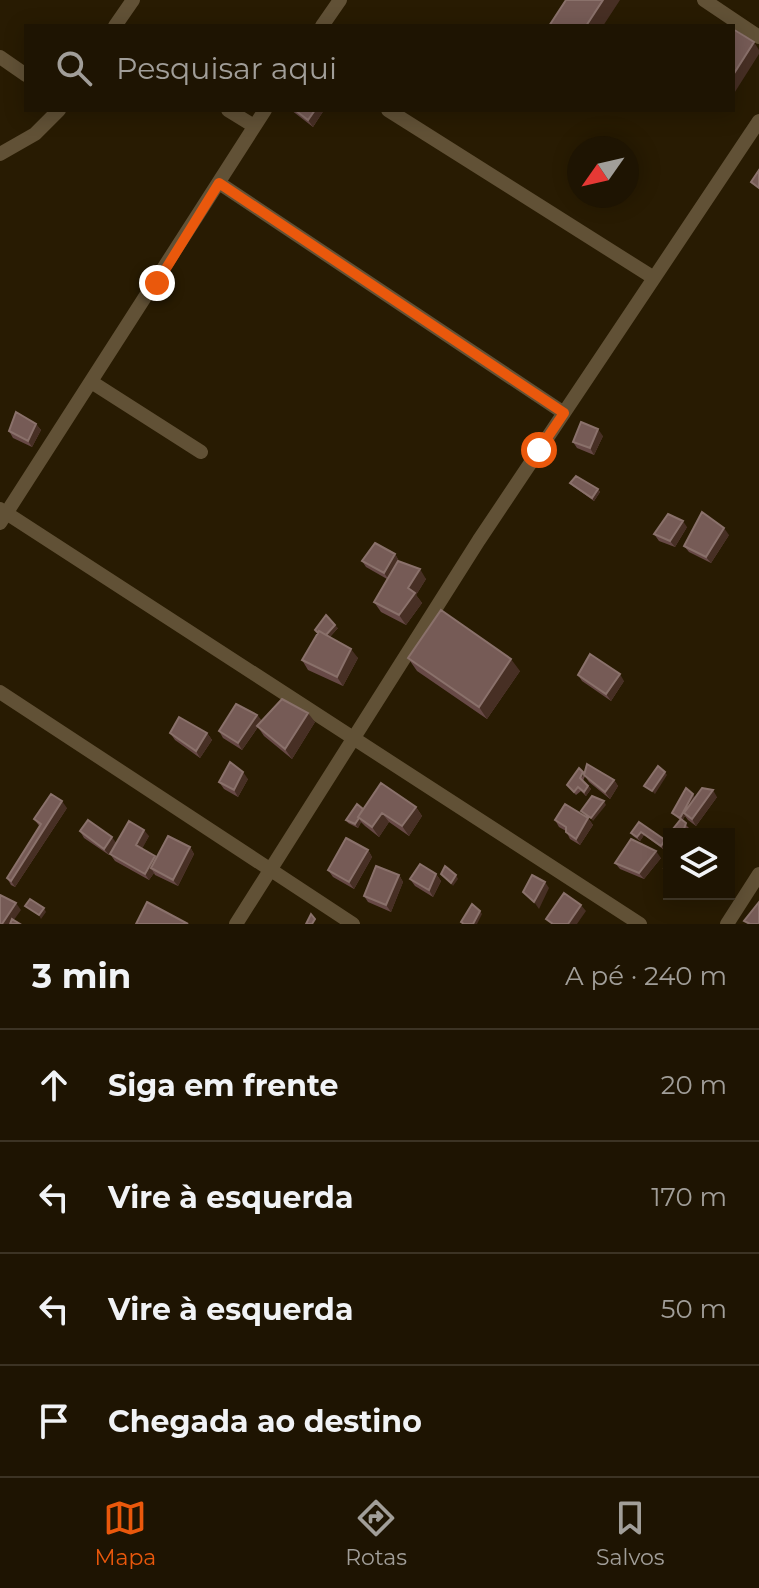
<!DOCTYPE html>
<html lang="pt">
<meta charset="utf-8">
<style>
body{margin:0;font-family:Montserrat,sans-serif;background:#2b2111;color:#f1f3f6}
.controls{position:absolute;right:24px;bottom:24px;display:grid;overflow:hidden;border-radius:0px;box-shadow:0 4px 20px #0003}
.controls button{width:72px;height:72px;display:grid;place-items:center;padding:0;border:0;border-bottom:2px solid #3c3324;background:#1e1402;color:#f1f3f6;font:40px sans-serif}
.compass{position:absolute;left:567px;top:136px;width:72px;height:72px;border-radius:50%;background:#1e1402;box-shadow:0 4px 20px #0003;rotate:236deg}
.stop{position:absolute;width:24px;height:24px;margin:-18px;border:6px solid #ea580c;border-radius:50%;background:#fff}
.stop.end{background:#ea580c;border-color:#fff;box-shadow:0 2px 8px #0008}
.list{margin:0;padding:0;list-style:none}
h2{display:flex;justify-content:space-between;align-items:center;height:104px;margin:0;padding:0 32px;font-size:34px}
h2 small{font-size:26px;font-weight:400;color:#a19e99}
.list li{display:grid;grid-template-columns:52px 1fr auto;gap:24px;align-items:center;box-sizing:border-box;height:112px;padding:0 32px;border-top:2px solid #3c3324}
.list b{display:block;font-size:30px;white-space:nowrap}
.list em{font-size:26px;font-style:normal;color:#a19e99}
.icon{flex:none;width:44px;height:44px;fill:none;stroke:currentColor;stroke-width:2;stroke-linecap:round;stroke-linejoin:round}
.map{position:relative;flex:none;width:759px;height:924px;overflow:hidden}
.search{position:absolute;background:#1e1402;box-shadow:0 4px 20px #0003;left:24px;right:24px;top:24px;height:88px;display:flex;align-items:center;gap:20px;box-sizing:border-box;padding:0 28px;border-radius:0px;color:#a19e99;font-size:30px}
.sheet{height:552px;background:#1e1402}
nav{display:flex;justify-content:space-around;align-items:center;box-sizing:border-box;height:112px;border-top:2px solid #3c3324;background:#1e1402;font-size:22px;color:#a19e99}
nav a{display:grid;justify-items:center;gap:4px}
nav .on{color:#ea580c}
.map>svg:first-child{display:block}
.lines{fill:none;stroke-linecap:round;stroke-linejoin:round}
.street{stroke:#615136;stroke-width:14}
.wall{fill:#674946}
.shaded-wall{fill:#472f24}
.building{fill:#765b56;stroke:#8a716b;stroke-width:2}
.route{stroke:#ea580c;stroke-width:10}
</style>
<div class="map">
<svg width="759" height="924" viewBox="0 0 759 924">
<rect width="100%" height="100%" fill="#281b02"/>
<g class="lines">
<path class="street" d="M704,0L759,37
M115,26L133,0
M322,26L340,0
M0,57L26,75
M228,110L254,126
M388,110L654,278
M0,154L35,134L59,110
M219,183L564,413
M93,383L201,452
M0,509L640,924
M0,523L265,110
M0,692L353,924
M236,924L479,540L759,121
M727,924L759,874"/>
</g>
<path class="wall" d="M291,110H324L313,127Z
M36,424L41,430L32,447L13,438L9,431Z
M603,436L594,455L577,448L573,442Z
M570,483L598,489L600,492L594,501L573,486Z
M687,527L675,547L659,541L654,534Z
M729,535L711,563L689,552L684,546Z
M395,554L399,561L426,579L416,595L422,603L406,625L381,612L374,602L387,579L366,567L362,561Z
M338,628L330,637L358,658L343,686L308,670L302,660L318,634L315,630Z
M408,658L520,671L487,719L417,671Z
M578,675L624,681L611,701L582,681Z
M257,715L262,721L315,722L292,759L264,736L258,727L242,750L223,738L219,731Z
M170,733H207L212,740L200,758L175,740Z
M585,775L614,780L618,786L610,799L589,782L585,776L583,781L591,789L586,796L581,791L576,795L567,785Z
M248,779L238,797L224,789L219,782Z
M693,794L695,798L717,797L696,826L688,820L685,816L682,821L691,830L669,834L680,820L672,813Z
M416,807L422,816L409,836L389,822L379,837L365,826L361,822L358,828L348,823L346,820L363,809Z
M67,808L15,887L11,885L7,878L40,827L34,819Z
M588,818L593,825L580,845L570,839L566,831L559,827L555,820Z
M639,822L665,840L667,844L663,849L644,835L640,841L633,836L631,833Z
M80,831L117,843L149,836L142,848L156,857L190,847L194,854L178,886L155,875L154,873L149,880L115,861L110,854L114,849L109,855L84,838Z
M368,850L372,857L354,889L333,877L328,870Z
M661,858L644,879L620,869L615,863Z
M436,874L441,881L433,897L415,886L410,879Z
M399,875L403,882L391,912L368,902L364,896Z"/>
<path class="shaded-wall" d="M603,0H620L603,26H586Z
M754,42L759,50V54L733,95V75Z
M315,110H324L313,127L308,120Z
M36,424L41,430L32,447L28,441Z
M598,429L603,436L594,455L590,448Z
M598,489L600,492L594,501L592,498Z
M683,521L687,527L675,547L670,541Z
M724,528L729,535L711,563L706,557Z
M395,554L399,561L389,580L384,573Z
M420,569L426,579L416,595L422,603L406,625L399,615L408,588Z
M335,625L338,628L326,641L324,638Z
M351,649L358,658L343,686L337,677Z
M511,659L520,671L487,719L479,707Z
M620,674L624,681L611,701L606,694Z
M308,713L315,722L292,759L285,749Z
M257,715L262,721L242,750L238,743Z
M207,733L212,740L200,758L196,751Z
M243,772L248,779L238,797L234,790Z
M665,772L667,775L655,794L652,791Z
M614,780L618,786L610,799L605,792Z
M588,786L591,789L586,796L584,792Z
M713,790L717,797L696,826L692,819Z
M693,794L695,798L682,821L680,818Z
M62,801L67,808L15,887L11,881Z
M604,801L606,805L593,821L591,818Z
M416,807L422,816L409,836L402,826Z
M382,813L389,822L379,837L372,827Z
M359,818L361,822L358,828L355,824Z
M588,818L593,825L580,845L576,839Z
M144,830L149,836L141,851L136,845Z
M641,832L644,835L640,841L637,837Z
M112,837L117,844L109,855L104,849Z
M665,840L667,844L663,849L661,846Z
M190,847L194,854L178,886L173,880Z
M368,850L372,857L354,889L349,882Z
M656,851L661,858L644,879L639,873Z
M155,856L160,862L151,868L154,873L149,880L145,874Z
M436,874L441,881L433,897L429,890Z
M399,875L403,882L391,912L386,905Z
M456,875L458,879L453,886L451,883Z
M545,882L549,888L539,909L534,902Z
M16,903L21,910L11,924H2Z
M581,905L586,911L577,924H568Z
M44,908L46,912L41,919L39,915Z
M480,911L482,914L477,924H473Z"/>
<path class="building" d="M566,0H603L586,26H549Z
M733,29L754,42L733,75Z
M295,110H315L308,120Z
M759,170V188L751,182Z
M16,412L36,424L28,441L9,431Z
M581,422L598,429L590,448L573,442Z
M576,476L598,489L592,498L570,483Z
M702,512L724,528L706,557L684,546Z
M668,514L683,521L670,541L654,534Z
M375,543L395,554L384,573L362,561Z
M398,561L420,569L408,588L415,593L399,615L374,602Z
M441,610L511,659L479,707L408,658Z
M326,615L335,625L326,635L319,631L318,633L315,630Z
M319,631L351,649L337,677L302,660Z
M590,654L620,674L606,694L578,675Z
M282,699L308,713L285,749L257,726Z
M236,704L257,715L238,743L219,731Z
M179,717L207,733L196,751L170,733Z
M230,762L243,772L234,790L219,782Z
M587,764L614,780L605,792L584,775Z
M658,766L665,772L652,791L644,786Z
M579,768L583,772L580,778L588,786L584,792L578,787L574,792L567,785Z
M381,783L416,807L402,826L382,813L372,827L358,817Z
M686,788L693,794L680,818L672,813Z
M702,788L713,790L692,819L684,813Z
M51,794L62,801L11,881L7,878L41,824L34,819Z
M592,796L604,801L591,818L581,811Z
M357,804L363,809L358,817L359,818L355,824L346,820Z
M565,804L588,818L576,839L566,832V827L555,820Z
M681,819L686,823L684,829L696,834H669Z
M88,820L112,837L104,849L80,831Z
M129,821L144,830L136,845L155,856L145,874L110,854Z
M639,822L665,840L661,846L641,832L637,837L631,833Z
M168,836L190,847L173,880L151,868Z
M346,838L368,850L349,882L328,870Z
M631,839L656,851L639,873L615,863Z
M669,858V871L664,868Z
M420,864L436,874L429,890L410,879Z
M376,866L399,875L386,905L364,896Z
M445,866L456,875L451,883L441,874Z
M532,875L545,882L534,902L523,892Z
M564,893L581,905L568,924H553L546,919Z
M0,895L16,903L2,924H0Z
M30,899L44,908L39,915L25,906Z
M147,902L188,924H136Z
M759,902V924H750L744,921Z
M472,904L480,911L473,924H464L461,922Z
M311,914L315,919L312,924H306Z
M12,919L20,924H10Z"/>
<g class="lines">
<path class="route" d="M157,283L219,183L564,413L539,450"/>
</g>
</svg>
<div class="controls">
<button><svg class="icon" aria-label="layers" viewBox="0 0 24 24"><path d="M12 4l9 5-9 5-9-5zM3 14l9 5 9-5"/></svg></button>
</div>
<svg class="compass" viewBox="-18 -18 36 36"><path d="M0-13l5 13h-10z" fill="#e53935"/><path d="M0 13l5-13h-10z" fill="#a19e99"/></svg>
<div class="stop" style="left:539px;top:450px"></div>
<div class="stop end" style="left:157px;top:283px"></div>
<div class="search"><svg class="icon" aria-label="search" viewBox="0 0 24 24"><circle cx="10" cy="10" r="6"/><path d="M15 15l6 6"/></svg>Pesquisar aqui</div>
</div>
<section class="sheet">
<h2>3 min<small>A pé · 240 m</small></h2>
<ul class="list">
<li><svg class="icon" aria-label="ahead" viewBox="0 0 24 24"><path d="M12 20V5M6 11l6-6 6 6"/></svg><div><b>Siga em frente</b></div><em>20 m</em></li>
<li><svg class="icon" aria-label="left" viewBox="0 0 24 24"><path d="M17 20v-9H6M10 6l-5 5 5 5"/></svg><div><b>Vire à esquerda</b></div><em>170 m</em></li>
<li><svg class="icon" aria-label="left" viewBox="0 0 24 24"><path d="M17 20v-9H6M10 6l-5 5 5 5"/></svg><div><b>Vire à esquerda</b></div><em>50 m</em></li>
<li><svg class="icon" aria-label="arrive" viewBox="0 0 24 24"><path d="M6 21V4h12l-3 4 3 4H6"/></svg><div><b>Chegada ao destino</b></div></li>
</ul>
</section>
<nav>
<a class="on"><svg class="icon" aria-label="map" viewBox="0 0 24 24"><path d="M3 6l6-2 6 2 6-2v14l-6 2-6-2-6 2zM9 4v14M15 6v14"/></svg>Mapa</a>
<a><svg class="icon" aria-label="directions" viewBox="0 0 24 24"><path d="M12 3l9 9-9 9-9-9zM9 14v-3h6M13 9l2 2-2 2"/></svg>Rotas</a>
<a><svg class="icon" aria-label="saved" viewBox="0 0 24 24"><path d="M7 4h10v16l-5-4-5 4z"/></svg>Salvos</a>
</nav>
